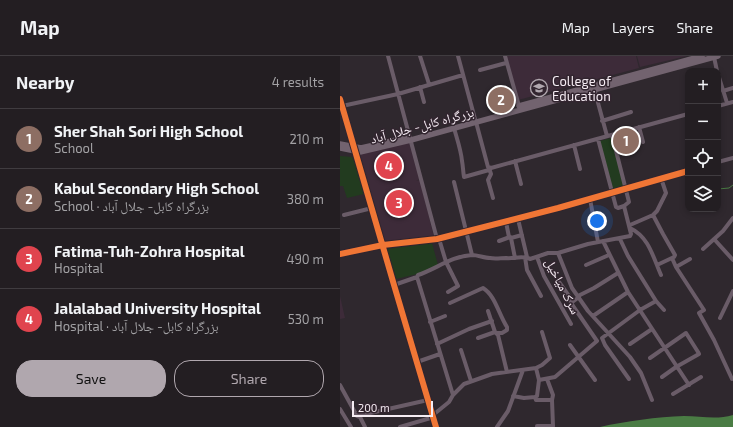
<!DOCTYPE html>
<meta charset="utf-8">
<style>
body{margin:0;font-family:"Exo 2","Noto Naskh Arabic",sans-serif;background:#2f2b2f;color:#f1f3f6}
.controls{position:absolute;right:12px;top:12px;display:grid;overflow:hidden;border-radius:8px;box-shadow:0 2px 6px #0003}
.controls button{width:36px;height:36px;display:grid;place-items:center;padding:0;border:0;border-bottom:1px solid #403c40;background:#231e22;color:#f1f3f6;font:20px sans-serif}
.scale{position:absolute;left:12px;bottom:10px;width:81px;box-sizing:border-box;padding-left:4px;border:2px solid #f5ecf3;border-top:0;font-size:11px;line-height:14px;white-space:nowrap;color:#f5ecf3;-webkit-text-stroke:3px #32252f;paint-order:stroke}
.you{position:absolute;left:257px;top:165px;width:14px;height:14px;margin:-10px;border:3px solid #fff;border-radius:50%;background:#1a73e8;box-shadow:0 0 0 6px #1a73e833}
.badge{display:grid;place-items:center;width:26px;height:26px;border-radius:50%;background:#b0a7ae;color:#fff;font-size:13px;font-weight:700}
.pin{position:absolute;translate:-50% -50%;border:2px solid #fff;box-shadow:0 1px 4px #0006}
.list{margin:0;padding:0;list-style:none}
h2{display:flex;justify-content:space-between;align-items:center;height:52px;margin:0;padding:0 16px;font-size:17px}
h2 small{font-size:13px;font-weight:400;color:#a3a2a5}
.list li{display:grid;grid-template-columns:26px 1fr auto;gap:12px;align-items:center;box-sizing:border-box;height:60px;padding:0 16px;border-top:1px solid #403c40}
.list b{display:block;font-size:15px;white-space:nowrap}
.list p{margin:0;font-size:13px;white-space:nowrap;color:#a3a2a5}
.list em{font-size:13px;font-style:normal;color:#a3a2a5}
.actions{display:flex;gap:8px;padding:12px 16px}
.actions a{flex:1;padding:9px 0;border:1px solid #b0a7ae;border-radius:16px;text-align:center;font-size:14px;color:#b0a7ae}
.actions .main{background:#b0a7ae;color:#111}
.icon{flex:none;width:22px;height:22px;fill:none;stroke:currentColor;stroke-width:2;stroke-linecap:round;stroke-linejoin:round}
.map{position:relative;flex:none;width:393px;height:371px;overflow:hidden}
header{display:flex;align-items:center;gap:24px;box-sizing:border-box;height:56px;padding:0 20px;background:#231e22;border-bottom:1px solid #403c40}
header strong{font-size:19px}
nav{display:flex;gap:22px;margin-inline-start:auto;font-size:14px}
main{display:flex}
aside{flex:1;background:#231e22}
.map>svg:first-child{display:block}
.built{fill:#3d2b39}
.green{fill:#223b1f}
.water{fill:#4a7c44}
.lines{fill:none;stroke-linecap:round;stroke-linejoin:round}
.stream{stroke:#4a7c44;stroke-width:1}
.minor{stroke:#6a5c68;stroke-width:4}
.highway{stroke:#72636f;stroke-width:5.5}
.cycleway-casing{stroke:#32252f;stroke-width:8}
.cycleway{stroke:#f07635;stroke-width:6}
.labels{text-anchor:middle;stroke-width:3;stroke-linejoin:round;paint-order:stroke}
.poi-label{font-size:13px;fill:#f5ecf3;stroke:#32252f;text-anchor:start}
.street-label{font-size:13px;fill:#f5ecf3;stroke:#32252f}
</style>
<header>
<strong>Map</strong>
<nav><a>Map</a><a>Layers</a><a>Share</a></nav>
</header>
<main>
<aside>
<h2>Nearby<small>4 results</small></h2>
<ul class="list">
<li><span class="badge" style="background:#8d6e63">1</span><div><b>Sher Shah Sori High School</b><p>School</p></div><em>210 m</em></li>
<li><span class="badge" style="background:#8d6e63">2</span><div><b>Kabul Secondary High School</b><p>School · بزرگراه کابل- جلال آباد</p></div><em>380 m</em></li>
<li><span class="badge" style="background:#e0444e">3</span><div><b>Fatima-Tuh-Zohra Hospital</b><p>Hospital</p></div><em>490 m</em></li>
<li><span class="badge" style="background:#e0444e">4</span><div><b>Jalalabad University Hospital</b><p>Hospital · بزرگراه کابل- جلال آباد</p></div><em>530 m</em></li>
</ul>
<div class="actions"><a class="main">Save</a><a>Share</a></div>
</aside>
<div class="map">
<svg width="393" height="371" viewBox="0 0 393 371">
<rect width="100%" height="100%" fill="#2f282e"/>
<path class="built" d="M166,0H296L299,12L178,44Z
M297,0H347L300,11Z
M71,86L80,123L76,125L80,124L94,181L45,185L34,157L17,97Z
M0,240L5,262L0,263Z"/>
<path class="green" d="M271,82L284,130L273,133L260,85Z
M0,100L12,101L17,111L24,138L7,142L3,130H0Z
M92,187L98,209L86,216L56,223L47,193Z"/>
<path class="water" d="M393,359V371H260C286,365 317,361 344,360C361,360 376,364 393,359Z"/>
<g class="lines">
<path class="stream" d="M378,133L389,132L393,129"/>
<path class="minor" d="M48,0C64,61 81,122 97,183L100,186L106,206L118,230L108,236
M80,0L89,28
M118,0L135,63
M165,0L179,50
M374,1L377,15
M140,14L166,7
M378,18L387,47
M80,31L84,46
M254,32L267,80
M383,35L393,32
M0,43L54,229L96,371
M2,50L58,38L123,19
M378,50L393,46
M262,65L291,56
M136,66L148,111L151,112L348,58
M299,71L303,86
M114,72C117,83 121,94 122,105C123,110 123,115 124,121L149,114
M258,83L276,151L278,152L284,150L289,146L272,79
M234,89L240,113
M175,105L181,128
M378,106L393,102
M149,112L151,118L148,124L153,142
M114,126L132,199
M250,143L258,186
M4,159L32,152
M313,159L323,178L335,199L334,201L317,209
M178,163L187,201
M166,166L169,181L171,182L175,202
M290,169L313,159L317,155L326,137L321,122
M290,172C309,181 313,201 321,219
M171,182L182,179
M280,183L288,200L316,245L324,254
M374,183L393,204
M159,185L170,181
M263,185L288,236L349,329
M363,193L383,175L393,162
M218,197L232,232L248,255L290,301L301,317L312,344
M0,198L43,189L97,183L218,152L348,115
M185,201L187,214L201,240
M197,201L204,220L231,268
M332,202L336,211L364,254L359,257L374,284L392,323
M246,209L269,199
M336,211L350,203
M77,221L113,339
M219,226L229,240L231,247L239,241
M54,229L77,221L78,219C96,213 112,200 132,199C138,199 144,202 150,202C155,203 161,202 166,202C174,203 183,199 190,203L208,197H218L248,188L290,180L291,178L284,150
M238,240L254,232L278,217
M110,247L143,232C155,239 159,259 167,271V274L162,277H157
M148,255L155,276L158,279L167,316
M253,260L288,236
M380,262L393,235
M90,266L105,260
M138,282L155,276
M97,288L129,273L152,265
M290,288L312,273
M230,289L255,324
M121,294L131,325
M310,302L346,277L358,296L359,298L336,311L322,321
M77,306L100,298
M196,312L202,309L210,302L202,276
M289,323L265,289L262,282L300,254L316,245
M199,324L215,321L257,285L231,247
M0,329L17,360L20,361L25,371
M333,338L361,321
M173,340L184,342L195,341L196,344H212
M0,353L11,371
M93,359L109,346L113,339L124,328L152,318L196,312L199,324L197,340L195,341
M17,360L88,344
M197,370H213L212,344L213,339L207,323
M60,371L94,361
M157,371L168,355L183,314"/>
<path class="highway" d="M179,50L362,0
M0,88L21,92L65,82
M0,92L20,96L71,84L378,0"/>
<g class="cycleway-casing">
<path id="cycleway" d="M0,43L54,229L96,371
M0,198L43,189L97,183L218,152L348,115"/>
</g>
<use href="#cycleway" class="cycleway"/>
</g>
<defs>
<g id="university-ring" transform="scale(0.9)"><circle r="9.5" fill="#32252f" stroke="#b0a7ae" stroke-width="1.5"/><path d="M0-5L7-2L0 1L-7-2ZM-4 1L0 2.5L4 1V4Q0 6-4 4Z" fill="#b0a7ae"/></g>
</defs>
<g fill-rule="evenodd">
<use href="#university-ring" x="199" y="32"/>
</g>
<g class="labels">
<g class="poi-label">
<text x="212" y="30">College of<tspan x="212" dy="15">Education</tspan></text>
</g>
<g class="street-label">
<text transform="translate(82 69) rotate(-15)" y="5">بزرگراه کابل- جلال آباد</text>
<text transform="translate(223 230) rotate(63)" y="5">سرک میاخیل</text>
</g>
</g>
</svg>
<div class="controls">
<button>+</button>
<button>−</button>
<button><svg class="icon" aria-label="locate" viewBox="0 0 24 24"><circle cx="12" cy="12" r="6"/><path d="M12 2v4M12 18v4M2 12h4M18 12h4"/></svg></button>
<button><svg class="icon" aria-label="layers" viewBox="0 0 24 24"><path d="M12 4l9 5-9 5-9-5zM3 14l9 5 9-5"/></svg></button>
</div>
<div class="scale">200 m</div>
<div class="you"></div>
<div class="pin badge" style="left:286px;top:85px;background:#8d6e63">1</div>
<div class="pin badge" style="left:161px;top:44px;background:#8d6e63">2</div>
<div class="pin badge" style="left:59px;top:147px;background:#e0444e">3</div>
<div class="pin badge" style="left:49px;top:110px;background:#e0444e">4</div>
</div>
</main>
